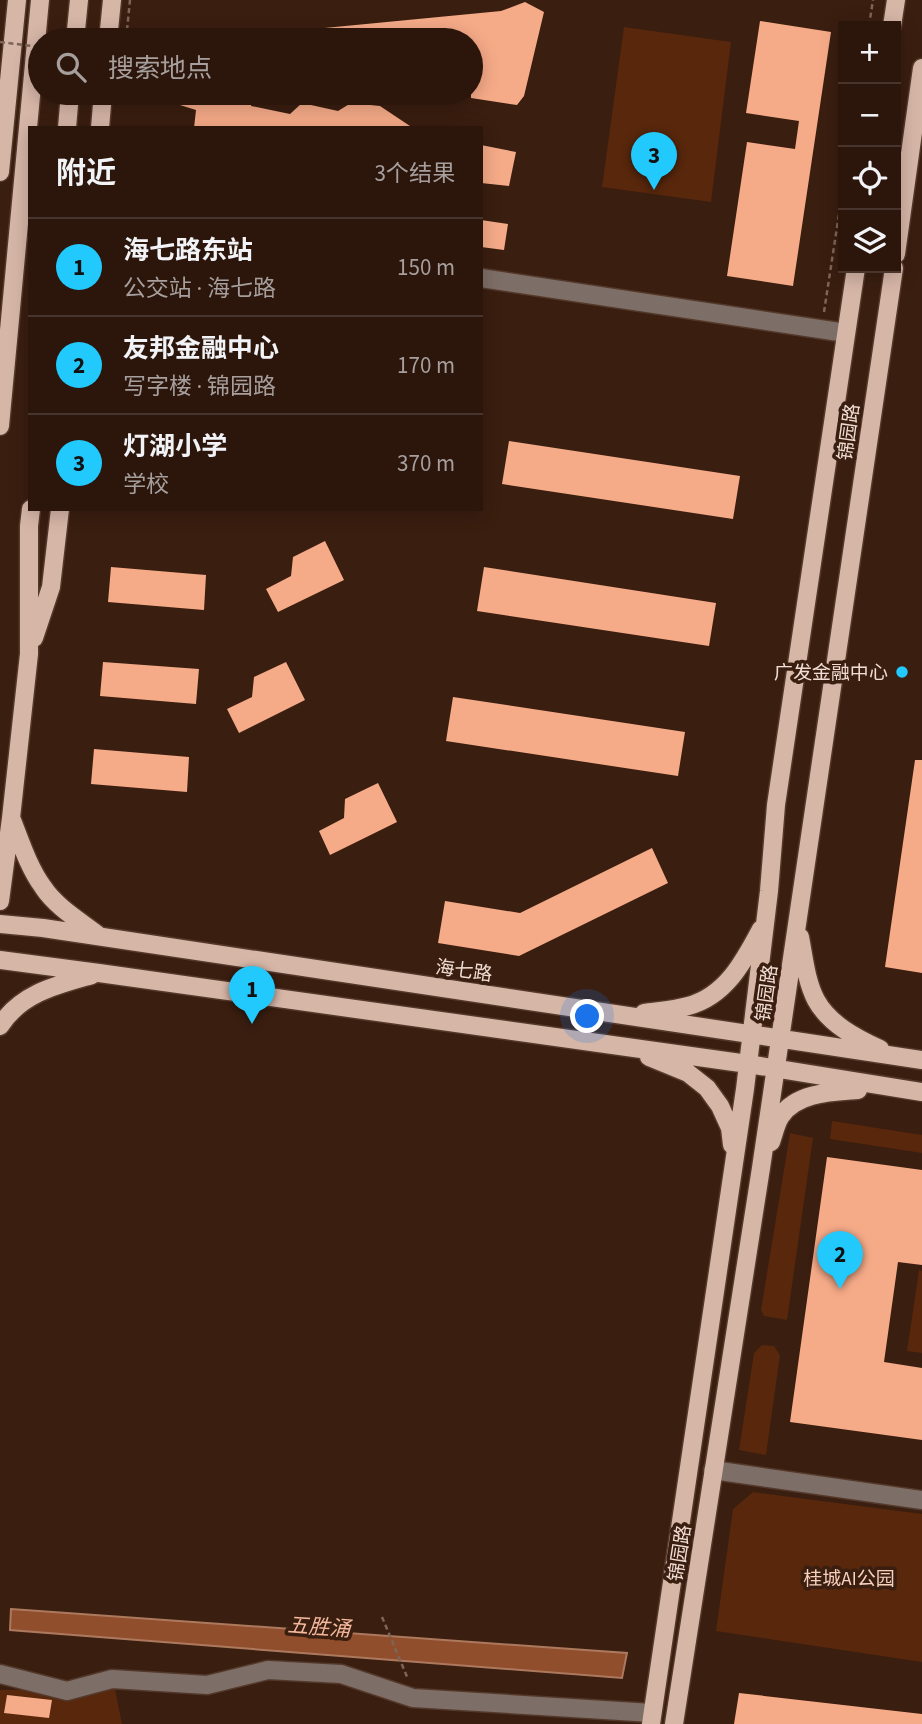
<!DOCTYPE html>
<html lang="zh">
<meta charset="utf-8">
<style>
body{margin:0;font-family:"Source Sans 3","Noto Sans SC",sans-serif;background:#341f15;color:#f1f3f6}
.controls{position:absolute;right:21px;top:21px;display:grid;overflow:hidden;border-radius:0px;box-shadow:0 4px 18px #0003}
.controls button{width:63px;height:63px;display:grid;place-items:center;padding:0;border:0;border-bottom:2px solid #48352d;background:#2c160c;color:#f1f3f6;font:35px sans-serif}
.you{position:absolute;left:588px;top:1017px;width:24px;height:24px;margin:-18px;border:5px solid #fff;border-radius:50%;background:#1a73e8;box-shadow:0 0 0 10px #1a73e833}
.badge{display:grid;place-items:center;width:46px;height:46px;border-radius:50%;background:#22c9fd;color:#111;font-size:23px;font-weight:700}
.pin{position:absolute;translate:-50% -58px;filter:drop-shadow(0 2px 4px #0008)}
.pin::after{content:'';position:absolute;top:37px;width:24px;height:21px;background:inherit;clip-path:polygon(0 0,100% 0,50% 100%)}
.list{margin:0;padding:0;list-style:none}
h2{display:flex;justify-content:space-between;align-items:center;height:91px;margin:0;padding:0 28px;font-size:30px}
h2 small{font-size:23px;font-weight:400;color:#a69f9d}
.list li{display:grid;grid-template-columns:46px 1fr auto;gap:21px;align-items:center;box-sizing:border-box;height:98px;padding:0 28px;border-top:2px solid #48352d}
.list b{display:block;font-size:26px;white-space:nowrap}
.list p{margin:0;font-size:23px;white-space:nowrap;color:#a69f9d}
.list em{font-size:23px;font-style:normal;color:#a69f9d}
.icon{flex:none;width:38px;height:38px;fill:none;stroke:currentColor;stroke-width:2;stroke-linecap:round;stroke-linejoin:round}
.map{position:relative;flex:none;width:922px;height:1724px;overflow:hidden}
.search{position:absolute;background:#2c160c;box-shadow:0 4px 18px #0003;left:28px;top:28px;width:455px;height:77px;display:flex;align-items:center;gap:18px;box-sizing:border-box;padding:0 24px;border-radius:38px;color:#a69f9d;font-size:26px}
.panel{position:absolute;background:#2c160c;box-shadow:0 4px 18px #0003;left:28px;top:126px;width:455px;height:385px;border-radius:0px}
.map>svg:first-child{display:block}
.green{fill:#58270c}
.water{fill:#904e2c;stroke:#ad795e;stroke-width:2}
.building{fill:#f6ab88}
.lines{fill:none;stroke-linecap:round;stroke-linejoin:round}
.minor-casing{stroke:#54392b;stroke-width:21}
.major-casing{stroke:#54392b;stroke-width:21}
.path{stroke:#7e6559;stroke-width:2.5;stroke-dasharray:5 3.5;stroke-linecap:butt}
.minor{stroke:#7d6e67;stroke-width:18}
.major{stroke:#d6b6a7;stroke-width:18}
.path-bridge{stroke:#7e6559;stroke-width:2.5;stroke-dasharray:5 3.5;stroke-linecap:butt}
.poi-dot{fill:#22c9fd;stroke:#3a1e10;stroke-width:2.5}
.labels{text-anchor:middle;stroke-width:7;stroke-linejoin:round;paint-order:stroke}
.street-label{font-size:19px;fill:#f1ddd4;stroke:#3a1e10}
.poi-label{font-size:19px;fill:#f1ddd4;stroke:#3a1e10;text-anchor:end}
.park-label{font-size:19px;fill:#f8d0bd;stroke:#3a1e10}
.water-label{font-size:21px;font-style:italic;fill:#f3b89d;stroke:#3a1e10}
</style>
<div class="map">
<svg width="922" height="1724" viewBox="0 0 922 1724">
<rect width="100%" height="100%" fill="#3a1e10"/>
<path class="green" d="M624,27L731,42L711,202L602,187Z
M832,1121L922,1135V1153L830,1139Z
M790,1133L813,1138L787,1320L764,1316L761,1310Z
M919,1270L922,1271V1353L907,1351Z
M762,1345L774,1346L780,1355L766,1455L739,1450L754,1353Z
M753,1492L922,1514V1662L716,1631L733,1509Z
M115,1689L122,1724H0V1690Z"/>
<path class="water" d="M11,1609L627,1653L622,1678L10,1630Z"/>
<path class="building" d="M525,2L544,12L524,96L517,105L471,98V40H284L283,32L501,11Z
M760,21L831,32L793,286L727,276L747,142L795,149L799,121L746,113Z
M182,93H254L251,106L290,114L302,103L338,111L351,103L380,106L413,128H194L196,110L180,105Z
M481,145L516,152L509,186L481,183Z
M481,220L508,224L504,250L481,247Z
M509,441L740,476L733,519L502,484Z
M325,541L344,580L278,612L266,589L291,576L293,557Z
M111,567L206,575L204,610L108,602Z
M484,567L716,603L709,646L477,611Z
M103,662L199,669L196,704L100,696Z
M286,662L305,700L239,733L227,709L252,697L254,677Z
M453,697L685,732L678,776L446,741Z
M94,749L189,757L187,792L91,784Z
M915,760H922V973L885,967Z
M378,783L397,822L330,855L319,831L344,818L345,799Z
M652,848L668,883L519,956L438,943L445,901L520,913Z
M827,1157L922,1170V1265L898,1262L884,1362L922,1368V1440L790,1422Z
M739,1693L922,1714V1724H734Z
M7,1695L52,1700L49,1718L4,1713Z"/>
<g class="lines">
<g class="minor-casing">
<path id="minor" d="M481,278L846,333
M713,1470L922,1500
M0,1674L67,1691L112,1679L207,1685L268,1670L341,1674L413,1698L652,1713"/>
</g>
<g class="major-casing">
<path id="major" d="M892,26L896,0
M75,40L79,0
M108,40L112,0
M67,128L70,93
M100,128L103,93
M0,172L17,0
M896,254L922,68
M0,426L40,0
M34,638L51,587L60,509
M12,820C21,843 29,868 43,887C56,907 80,921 98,935
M0,901L11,818L29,654V526L31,509
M0,924L43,928L922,1060
M800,937C804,957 806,981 816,1000C829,1024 856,1038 880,1049
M0,960L99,973L748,1064L922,1092
M644,1013C658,1011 674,1010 688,1006C726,996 744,961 761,929
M0,1026C21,993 57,985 92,975
M649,1057L688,1073L707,1088L720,1106L730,1128L732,1145
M771,1142C774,1134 776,1123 781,1116C797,1092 833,1092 858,1090
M651,1724L745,1089L769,891L776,805L856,268
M674,1724L761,1168L894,268"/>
</g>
<path class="path" d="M869,26L873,0
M127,30L130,0
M824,312L843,188
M382,1617L408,1679"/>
<use href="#minor" class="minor"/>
<use href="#major" class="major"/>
<path class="path-bridge" d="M0,42L40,47"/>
</g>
<circle class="poi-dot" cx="902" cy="672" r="7"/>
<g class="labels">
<g class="street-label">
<text transform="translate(848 432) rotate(-82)" y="7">锦园路</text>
<text transform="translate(464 970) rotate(8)" y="7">海七路</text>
<text transform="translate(766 993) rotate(-82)" y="7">锦园路</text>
<text transform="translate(679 1553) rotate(-81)" y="7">锦园路</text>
</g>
<g class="poi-label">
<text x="888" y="679">广发金融中心</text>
</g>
<g class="park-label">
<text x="849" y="1585">桂城AI公园</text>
</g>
<g class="water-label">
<text transform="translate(319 1627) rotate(4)" y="7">五胜涌</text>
</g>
</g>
</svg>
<div class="controls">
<button>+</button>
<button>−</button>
<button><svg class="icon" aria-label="locate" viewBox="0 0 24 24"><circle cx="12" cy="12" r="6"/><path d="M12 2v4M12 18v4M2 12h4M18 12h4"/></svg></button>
<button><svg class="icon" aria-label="layers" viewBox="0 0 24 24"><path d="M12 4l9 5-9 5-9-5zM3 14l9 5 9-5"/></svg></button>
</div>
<div class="you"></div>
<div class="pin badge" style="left:252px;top:1024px">1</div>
<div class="pin badge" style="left:840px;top:1289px">2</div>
<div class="pin badge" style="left:654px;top:190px">3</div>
<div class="search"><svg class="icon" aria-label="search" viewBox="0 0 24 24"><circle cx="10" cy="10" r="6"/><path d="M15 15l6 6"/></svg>搜索地点</div>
<section class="panel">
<h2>附近<small>3个结果</small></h2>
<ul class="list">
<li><span class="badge">1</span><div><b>海七路东站</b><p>公交站 · 海七路</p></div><em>150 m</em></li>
<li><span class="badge">2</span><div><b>友邦金融中心</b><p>写字楼 · 锦园路</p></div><em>170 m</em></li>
<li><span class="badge">3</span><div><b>灯湖小学</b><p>学校</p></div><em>370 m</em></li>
</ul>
</section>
</div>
